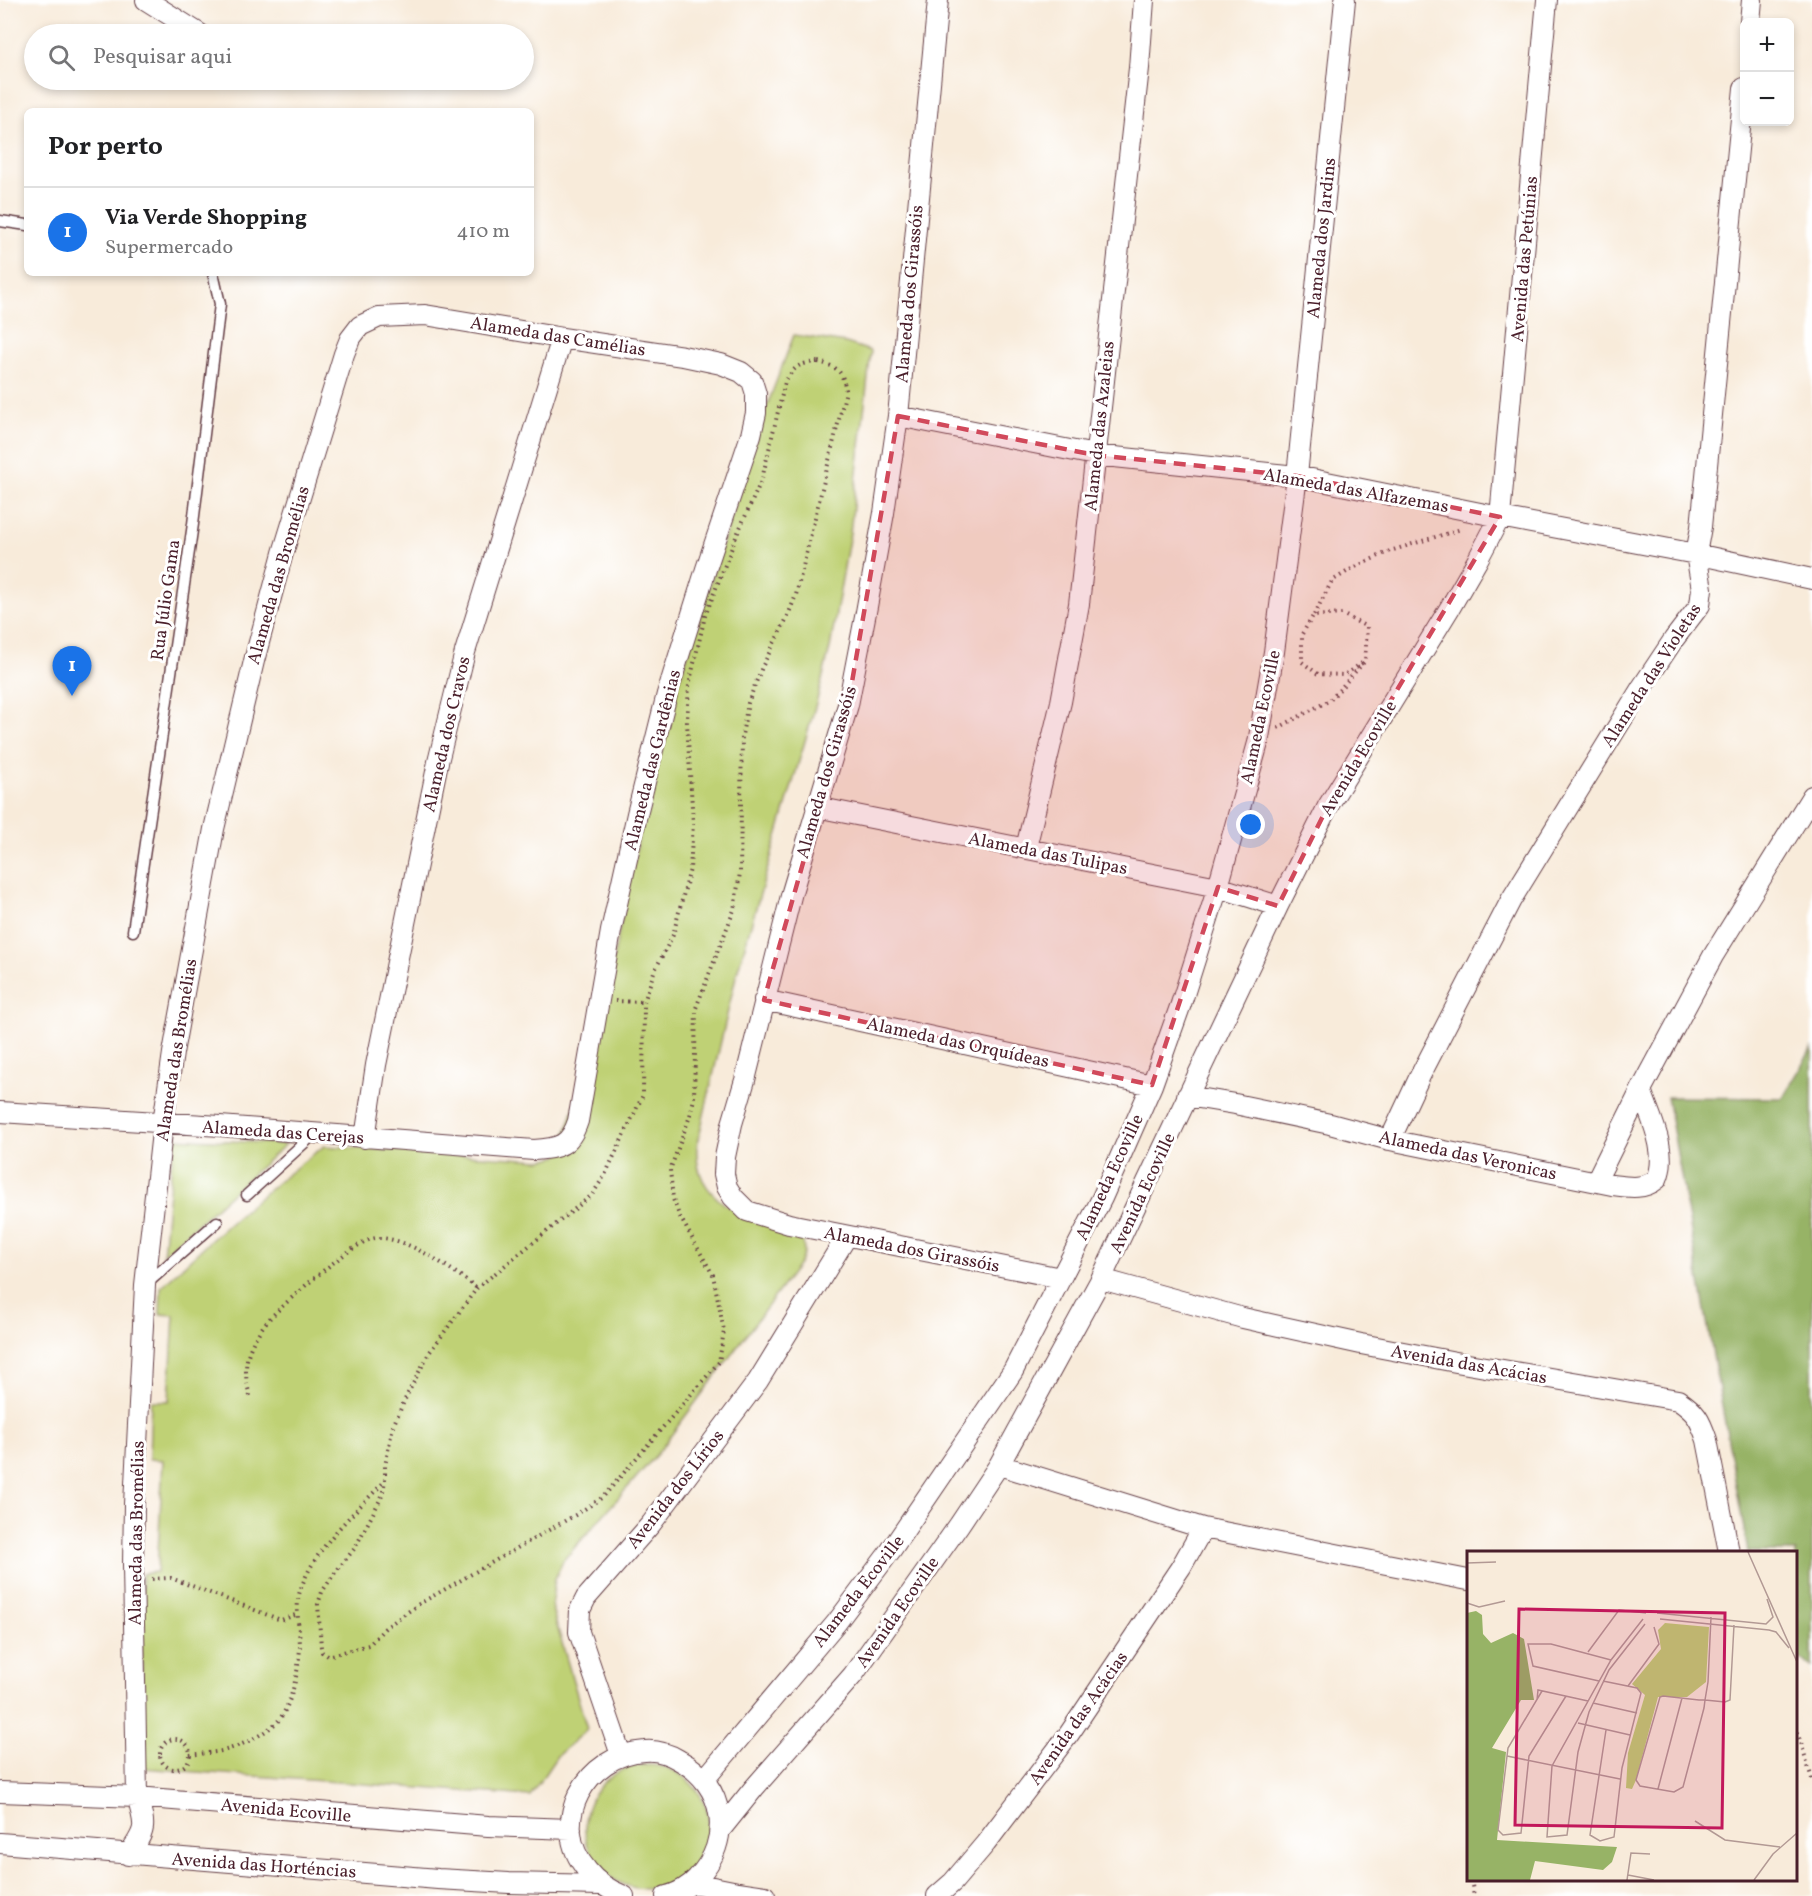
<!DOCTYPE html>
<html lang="pt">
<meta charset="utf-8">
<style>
body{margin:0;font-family:Vollkorn,serif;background:#f6f6f6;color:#202124}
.controls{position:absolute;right:18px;top:18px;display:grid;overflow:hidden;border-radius:9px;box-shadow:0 3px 9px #0003}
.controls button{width:54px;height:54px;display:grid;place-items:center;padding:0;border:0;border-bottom:2px solid #e0e0e0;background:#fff;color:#202124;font:30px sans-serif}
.you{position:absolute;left:1251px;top:825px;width:21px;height:21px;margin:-15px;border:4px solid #fff;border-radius:50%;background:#1a73e8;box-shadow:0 0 0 9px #1a73e833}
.badge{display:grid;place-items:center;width:39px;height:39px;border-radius:50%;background:#1a73e8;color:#fff;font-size:20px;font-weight:700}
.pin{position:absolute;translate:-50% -50px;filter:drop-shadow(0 2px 3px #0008)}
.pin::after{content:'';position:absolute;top:32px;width:21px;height:18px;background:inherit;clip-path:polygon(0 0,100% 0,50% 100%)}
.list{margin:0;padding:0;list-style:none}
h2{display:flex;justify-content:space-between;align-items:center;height:78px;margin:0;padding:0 24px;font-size:26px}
h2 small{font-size:20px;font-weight:400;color:#757577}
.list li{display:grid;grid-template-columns:39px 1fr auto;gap:18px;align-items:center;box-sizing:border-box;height:90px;padding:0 24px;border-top:2px solid #e0e0e0}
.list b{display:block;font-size:22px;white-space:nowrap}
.list p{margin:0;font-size:20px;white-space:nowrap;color:#757577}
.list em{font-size:20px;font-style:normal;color:#757577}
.icon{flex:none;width:33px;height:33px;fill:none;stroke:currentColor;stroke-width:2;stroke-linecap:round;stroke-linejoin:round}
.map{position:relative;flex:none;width:1812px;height:1896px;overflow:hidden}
.search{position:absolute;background:#fff;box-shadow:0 3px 9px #0003;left:24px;top:24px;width:510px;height:66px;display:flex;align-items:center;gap:15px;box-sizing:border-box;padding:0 21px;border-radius:33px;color:#757577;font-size:22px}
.panel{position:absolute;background:#fff;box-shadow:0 3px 9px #0003;left:24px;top:108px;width:510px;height:168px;border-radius:9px}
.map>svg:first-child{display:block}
.green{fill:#bfd174;stroke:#847850;stroke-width:1.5}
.forest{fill:#97b366;stroke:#706948;stroke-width:1.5}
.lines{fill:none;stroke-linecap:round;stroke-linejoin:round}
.service-casing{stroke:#643e45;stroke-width:13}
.minor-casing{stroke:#643e45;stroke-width:22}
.path{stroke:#643e45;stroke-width:4;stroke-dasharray:1.5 4.5;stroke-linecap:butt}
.service{stroke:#fff;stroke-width:10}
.minor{stroke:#fff;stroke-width:20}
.marked{fill:#d1495b;fill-opacity:0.2;stroke:#d1495b;stroke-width:4.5;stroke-dasharray:12 8;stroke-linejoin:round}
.labels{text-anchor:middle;stroke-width:6;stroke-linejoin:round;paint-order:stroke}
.street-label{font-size:18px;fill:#4a1f2b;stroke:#fff}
.inset-road{fill:none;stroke:#b29994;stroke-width:1.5}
.view{fill:#c2185b;fill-opacity:0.15;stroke:#c2185b;stroke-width:3}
.inset-edge{fill:none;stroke:#4a1f2b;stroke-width:3}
</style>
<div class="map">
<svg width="1812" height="1896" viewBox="0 0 1812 1896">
<rect width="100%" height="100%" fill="#fff"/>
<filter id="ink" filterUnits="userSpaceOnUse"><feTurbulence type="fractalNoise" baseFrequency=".0167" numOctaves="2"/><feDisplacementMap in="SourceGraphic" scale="12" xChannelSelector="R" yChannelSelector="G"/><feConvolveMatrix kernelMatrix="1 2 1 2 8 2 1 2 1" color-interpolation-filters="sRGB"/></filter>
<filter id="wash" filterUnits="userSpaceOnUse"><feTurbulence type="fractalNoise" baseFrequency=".008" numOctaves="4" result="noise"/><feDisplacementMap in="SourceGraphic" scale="24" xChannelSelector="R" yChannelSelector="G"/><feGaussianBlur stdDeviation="1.35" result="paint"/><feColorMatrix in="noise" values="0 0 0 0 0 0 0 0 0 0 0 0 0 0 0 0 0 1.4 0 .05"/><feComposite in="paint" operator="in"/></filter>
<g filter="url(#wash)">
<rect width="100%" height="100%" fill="#f8ebda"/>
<path class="green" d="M794,335L846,343L871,351L850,533L830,648L817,700L736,976L697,1145C695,1172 705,1191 727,1206L799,1236L803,1240L804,1252L800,1263L657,1454L569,1554L563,1561L555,1579L552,1601L553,1612L587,1729L557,1756L530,1796L142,1768V1574L157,1572L163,1460L149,1459L151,1401H169L174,1315L160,1314L161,1287C213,1237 266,1189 324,1146L541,1160L559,1156L599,1026L657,752L763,416Z
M174,1138L286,1144L163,1255Z
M585 1827a62 62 0 1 1 124 0a62 62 0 1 1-124 0Z"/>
<path class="forest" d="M1812,1048V1667L1796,1656V1552H1748L1667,1097L1783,1098Z"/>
</g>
<g filter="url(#ink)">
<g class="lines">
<g class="service-casing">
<path id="service" d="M0,221L27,225
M133,931L193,524L220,304L213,273
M247,1195L314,1134
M145,1285L217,1222"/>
</g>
<g class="minor-casing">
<path id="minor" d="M146,0L200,34
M938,0L898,416L884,513L866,612L848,705L792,892L745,1080L732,1124L725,1157L724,1174L727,1187L733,1197L747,1211L789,1224L1061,1278
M1750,22L1752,0
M898,416L1095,455L1297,476L1500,517L1696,554L1812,579
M816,807L1218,887L1278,906
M1026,848L1061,702L1079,604L1139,68L1144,0
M764,1000L1152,1085
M1187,1096L1235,1104L1330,1124L1390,1140L1612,1185C1628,1187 1644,1190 1657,1179C1669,1152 1650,1117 1641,1090
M0,1112L220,1126L534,1150C559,1148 570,1146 578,1121L611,931L637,814L667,694L706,569L751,435L756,413V394L752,381L741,372L721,364L683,356L562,338L425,315L379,317L360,326L350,339L344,354L283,553L254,661L214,829L173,1053L163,1123L145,1285L134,1504L133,1565L137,1797C146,1827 147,1829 128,1855
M365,1138L376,1065L438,762L465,652L562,338
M1390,1140L1420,1076L1511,900L1642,687L1674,639L1700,605L1702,589L1696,554L1701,527L1744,88
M1596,1181L1641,1090L1713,956L1812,796
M1101,1279L1243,1318L1361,1344L1456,1362L1678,1400C1696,1412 1700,1419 1707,1440L1729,1552
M999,1465L1203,1528L1468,1580
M621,1755L579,1632L580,1610L586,1598L651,1524L758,1381L847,1236
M704,1780L837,1622L891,1550L1013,1371L1102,1198L1152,1085L1181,1004L1218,887L1258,743L1274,652L1297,476L1345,0
M0,1792L137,1797L488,1826L571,1829
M721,1829L754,1788L853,1675L959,1525L999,1465L1101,1279L1278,906L1328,806L1451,606L1477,561L1500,517L1547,0
M0,1843L438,1879L509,1883L601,1885
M693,1883L738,1892L765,1896
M624,1896C609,1890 597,1883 587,1870C547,1823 586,1754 645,1751C656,1750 669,1754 679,1760C726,1785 733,1841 697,1878C690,1886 677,1894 666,1896
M937,1896L953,1882L986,1843L1069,1734L1181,1567L1203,1528"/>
</g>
<path class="path" d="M818,362C839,367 842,371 846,391L796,595L787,618L762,667L748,703L742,735L740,873L734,910L696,1008L694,1099L690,1116L670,1170L673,1199L679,1215L713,1275L724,1331L719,1362L603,1497L577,1514L419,1604L385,1628L369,1645L328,1656L322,1652L321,1647L318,1604L322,1592L334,1574L355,1548L382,1496L385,1481V1466L393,1426L407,1395L429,1353L477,1288L592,1195L605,1175L643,1095L644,1002L654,972L673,935L690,869L693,824L687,722L689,685L705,616L736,537L762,479L785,382C795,366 799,363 818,362Z
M1314,615L1332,581L1353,568L1390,551L1461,529
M1278,728L1330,700L1365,661L1367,627L1342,614L1313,616L1302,634V662L1318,674L1344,675L1365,661
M615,1001L644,1002
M250,1396C244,1375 244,1358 255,1339C259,1332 265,1323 271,1317C290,1299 354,1240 376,1238C407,1236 454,1271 477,1288
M152,1579L171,1578L281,1620L298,1614
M1796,1726L1812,1779
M160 1754a15 15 0 1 1 30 0a15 15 0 1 1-30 0Z
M190,1755C202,1753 215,1753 226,1750C243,1745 265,1734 278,1721C292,1705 299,1668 300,1647C300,1629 294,1606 301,1588C317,1545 353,1514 385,1481
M1471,1880L1474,1896"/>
<use href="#service" class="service"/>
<use href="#minor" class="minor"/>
</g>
</g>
<path class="marked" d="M898,416L1095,455L1297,476L1500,517L1328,806L1278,906L1218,887L1152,1085L764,1000L848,705Z"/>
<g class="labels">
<g class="street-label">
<text transform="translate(1321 238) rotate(-84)" y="6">Alameda dos Jardins</text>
<text transform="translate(1524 259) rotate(-85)" y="6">Avenida das Petúnias</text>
<text transform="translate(909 294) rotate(-85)" y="6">Alameda dos Girassóis</text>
<text transform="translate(558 336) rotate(9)" y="6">Alameda das Camélias</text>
<text transform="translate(1099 426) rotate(-84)" y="6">Alameda das Azaleias</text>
<text transform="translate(1356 490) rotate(10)" y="6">Alameda das Alfazemas</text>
<text transform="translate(278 575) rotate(-74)" y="6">Alameda das Bromélias</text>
<text transform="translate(165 600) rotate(-82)" y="6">Rua Júlio Gama</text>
<text transform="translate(1651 675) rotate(-57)" y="6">Alameda das Violetas</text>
<text transform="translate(1260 717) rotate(-78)" y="6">Alameda Ecoville</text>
<text transform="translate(446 734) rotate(-77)" y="6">Alameda dos Cravos</text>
<text transform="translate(1358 758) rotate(-59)" y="6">Avenida Ecoville</text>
<text transform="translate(652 760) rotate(-76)" y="6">Alameda das Gardênias</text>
<text transform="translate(826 772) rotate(-74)" y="6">Alameda dos Girassóis</text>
<text transform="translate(1048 853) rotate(11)" y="6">Alameda das Tulipas</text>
<text transform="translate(958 1042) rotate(12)" y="6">Alameda das Orquídeas</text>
<text transform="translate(176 1050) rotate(-81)" y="6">Alameda das Bromélias</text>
<text transform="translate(283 1132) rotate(4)" y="6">Alameda das Cerejas</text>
<text transform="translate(1468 1155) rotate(12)" y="6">Alameda das Veronicas</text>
<text transform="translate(1109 1177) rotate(-65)" y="6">Alameda Ecoville</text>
<text transform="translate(1142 1193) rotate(-65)" y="6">Avenida Ecoville</text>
<text transform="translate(912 1249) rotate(11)" y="6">Alameda dos Girassóis</text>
<text transform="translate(1469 1364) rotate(10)" y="6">Avenida das Acácias</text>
<text transform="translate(675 1489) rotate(-52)" y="6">Avenida dos Lírios</text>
<text transform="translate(136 1533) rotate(-89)" y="6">Alameda das Bromélias</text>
<text transform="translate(858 1591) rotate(-52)" y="6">Alameda Ecoville</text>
<text transform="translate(897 1612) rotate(-55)" y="6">Avenida Ecoville</text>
<text transform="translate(1078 1718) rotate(-55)" y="6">Avenida das Acácias</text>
<text transform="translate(286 1810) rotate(5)" y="6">Avenida Ecoville</text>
<text transform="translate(264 1865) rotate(4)" y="6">Avenida das Horténcias</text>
</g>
</g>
<g transform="translate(1467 1551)">
<rect width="330" height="330" fill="#f8ebda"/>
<path d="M198,72L242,76L239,131L220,146H191L169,229L165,238L159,237L161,202L178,144L165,133L194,98L191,79Z" fill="#bfd174"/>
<path d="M9,60L15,64L16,83L24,92L46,82L57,88L67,149H54L25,197L39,201L30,289L150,296L145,311L136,319L68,310L63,329H0V62Z" fill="#97b366"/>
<path class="inset-road" d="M281,1L330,111M0,12L29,11M0,52L12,56L38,50M190,62L299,73L306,66L300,48M244,66L241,131L238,149L237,157L216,236L207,241L173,235L169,229L193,146L196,145L232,149H238L258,151L263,149L267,74M176,68L144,109L85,215L80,286L100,284L111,201L122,161L142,119L178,73M193,68L302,79L309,81L322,97M121,101L152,59L179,62M132,130L66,115L61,93H84L144,109M136,130L170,137L174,142L155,217L147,286L133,290L123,284L139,179M161,135L192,93L187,76M75,140L41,197L31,279L36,284L54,282L62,205L99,145M70,149L71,139L121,150M126,152L170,162M111,172L163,184M40,205L153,228M191,238L215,147M228,270L258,289L313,296M161,324L187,329M160,329L164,302L183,303M287,329L306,303L330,282"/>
<path class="view" d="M52,58L258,62L255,277L48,274Z"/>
<rect width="330" height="330" class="inset-edge"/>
</g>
</svg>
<div class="controls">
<button>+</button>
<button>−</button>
</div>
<div class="you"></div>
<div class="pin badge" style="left:72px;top:696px">1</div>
<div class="search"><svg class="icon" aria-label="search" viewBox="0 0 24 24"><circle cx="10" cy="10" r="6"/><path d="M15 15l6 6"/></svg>Pesquisar aqui</div>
<section class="panel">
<h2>Por perto<small></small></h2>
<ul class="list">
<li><span class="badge">1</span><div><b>Via Verde Shopping</b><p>Supermercado</p></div><em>410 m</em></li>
</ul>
</section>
</div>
